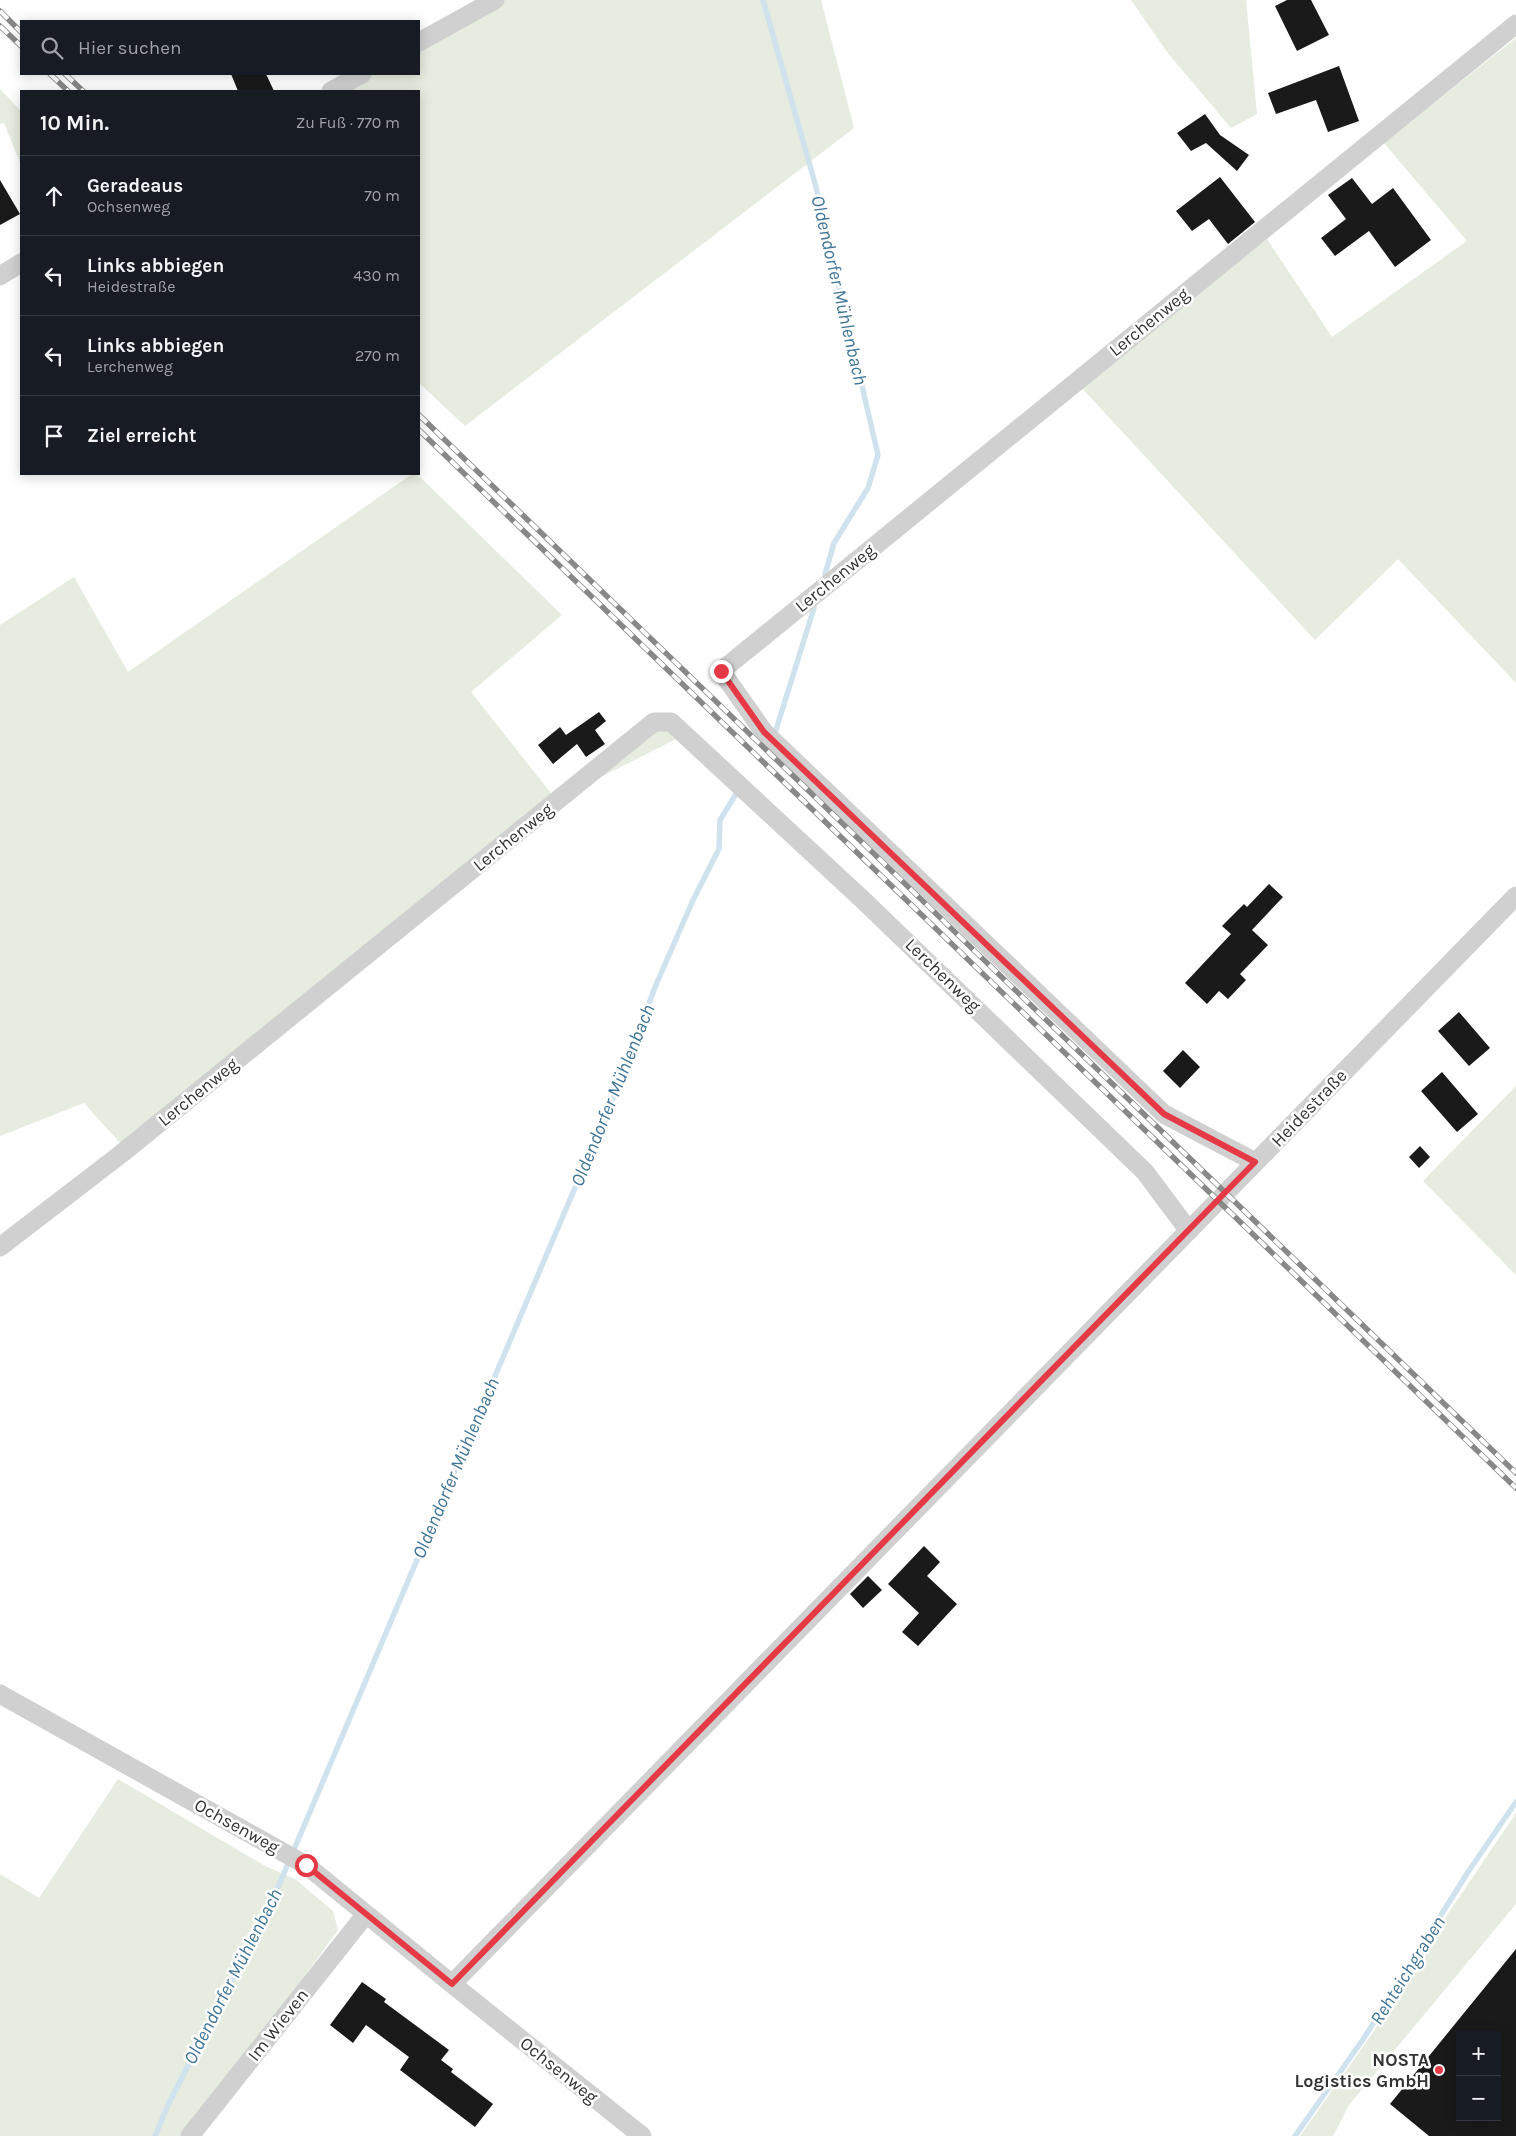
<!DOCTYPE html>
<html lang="de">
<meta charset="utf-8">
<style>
body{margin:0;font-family:Karla,sans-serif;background:#20242c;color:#f1f3f6}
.controls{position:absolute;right:15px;bottom:15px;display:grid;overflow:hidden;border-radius:0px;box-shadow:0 2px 12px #0003}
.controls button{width:45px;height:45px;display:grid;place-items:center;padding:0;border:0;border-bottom:1px solid #363941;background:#171b24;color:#f1f3f6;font:25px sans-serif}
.stop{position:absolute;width:15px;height:15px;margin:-11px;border:4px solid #e63946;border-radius:50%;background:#fff}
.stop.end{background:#e63946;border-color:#fff;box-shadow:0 1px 5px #0008}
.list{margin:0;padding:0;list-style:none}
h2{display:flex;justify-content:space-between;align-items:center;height:65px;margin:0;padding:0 20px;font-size:21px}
h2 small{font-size:16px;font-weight:400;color:#9ea1a6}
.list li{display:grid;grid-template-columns:32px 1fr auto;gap:15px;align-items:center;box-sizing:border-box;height:80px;padding:0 20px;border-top:1px solid #363941}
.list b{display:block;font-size:19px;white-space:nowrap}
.list p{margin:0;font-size:16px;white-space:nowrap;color:#9ea1a6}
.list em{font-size:16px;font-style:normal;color:#9ea1a6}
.icon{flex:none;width:28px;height:28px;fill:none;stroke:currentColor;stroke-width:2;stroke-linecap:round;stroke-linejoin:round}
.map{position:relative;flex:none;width:1516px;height:2136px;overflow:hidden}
.search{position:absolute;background:#171b24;box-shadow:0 2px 12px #0003;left:20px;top:20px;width:400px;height:55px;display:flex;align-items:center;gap:12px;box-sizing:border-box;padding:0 18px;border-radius:0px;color:#9ea1a6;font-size:19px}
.panel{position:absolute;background:#171b24;box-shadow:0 2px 12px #0003;left:20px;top:90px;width:400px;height:385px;border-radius:0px}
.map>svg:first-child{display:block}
.green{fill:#e6ecdf}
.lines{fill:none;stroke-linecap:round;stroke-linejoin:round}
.stream{stroke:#cfe2ee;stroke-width:5.5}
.building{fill:#1a1a1a;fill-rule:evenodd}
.minor{stroke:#d0d0d0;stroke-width:19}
.rail-casing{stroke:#888;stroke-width:5.5}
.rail{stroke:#fff;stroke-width:4;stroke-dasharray:11;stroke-linecap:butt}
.route{stroke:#e63946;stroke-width:6}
.poi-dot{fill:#e63946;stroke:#fff;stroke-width:2}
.labels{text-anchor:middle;stroke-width:5;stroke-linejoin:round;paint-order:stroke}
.street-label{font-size:18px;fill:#333;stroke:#fff}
.poi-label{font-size:18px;font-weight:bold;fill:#333;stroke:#fff;text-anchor:end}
.water-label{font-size:19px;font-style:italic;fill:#3f7597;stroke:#fff}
</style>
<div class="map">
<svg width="1516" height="2136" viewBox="0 0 1516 2136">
<rect width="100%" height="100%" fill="#fff"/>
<path class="green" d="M495,0H821L854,128L465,426L419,383V91H331L362,74H419V42Z
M1131,0H1246L1257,114L1231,128L1167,52Z
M1516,38V683L1398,559L1315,640L1079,385L1267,239L1332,337L1467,241L1384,143Z
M0,89L21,111V165L4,123L0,124Z
M412,474H417L562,615L471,692L554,797L121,1144L84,1103L0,1136V625L74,577L128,672Z
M670,730L680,737L599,778L656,731Z
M1516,1086V1275L1423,1181Z
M118,1779L265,1866L295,1879L333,1911L338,1930L188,2136H0V1874L39,1898Z
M1516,1813V1904L1349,2105L1333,2136H1300L1374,2031L1414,1964Z"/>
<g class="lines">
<path class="stream" d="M763,0L816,187L878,455L868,488L834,543L825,574
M775,733L814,608
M155,2136L169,2103L273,1899L625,1070L655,987L694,898L719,849L720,820L736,794
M1295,2136L1364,2038L1468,1872L1516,1802"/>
</g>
<path class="building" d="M1287,0H1311L1329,35L1297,51L1275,6Z
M1339,66L1359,121L1328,132L1316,100L1276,114L1268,93Z
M231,74H266L274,91H238Z
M1205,114L1220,135L1249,155L1237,171L1206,143L1191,151L1177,133Z
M1220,177L1255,222L1228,244L1209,219L1192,231L1176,211Z
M1352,178L1372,204L1393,188L1431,240L1395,267L1369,231L1335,256L1321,238L1346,219L1328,195Z
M0,180L20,214L0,225Z
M599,712L606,721L595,730L605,744L586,757L577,744L553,764L538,745L560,727L566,735Z
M1269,884L1283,897L1252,930L1268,945L1240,974L1246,980L1228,999L1219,991L1207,1004L1185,983L1231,934L1222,926L1244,904L1247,907Z
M1459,1012L1490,1048L1469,1066L1438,1031Z
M1183,1050L1200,1067L1180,1088L1163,1071Z
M1442,1072L1478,1114L1457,1132L1421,1091Z
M1420,1146L1430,1157L1419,1168L1409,1157Z
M924,1546L940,1562L927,1576L957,1604L918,1646L902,1632L919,1613L888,1584Z
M868,1576L882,1590L863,1608L850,1594Z
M1516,1949V2136H1429L1390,2104ZM1460,2035H1497V2117H1460Z
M362,1982L386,1999L384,2002L449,2050L441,2060L453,2069L451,2072L493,2104L475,2127L400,2070L409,2057L366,2025L353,2043L330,2025Z"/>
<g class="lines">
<path class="minor" d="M419,42L495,0
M331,91L362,74
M0,276L21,263
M1255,1162L1164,1114L764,732L721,671L1516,24
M0,1247L121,1154L654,722H671L863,900L1145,1172L1189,1231
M0,1694L306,1865L452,1984L642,2136
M452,1984L1516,896
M190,2136L366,1914"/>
<g class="rail-casing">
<path id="rail" d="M0,11L21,32
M0,26L21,46
M50,74L68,91
M65,74L83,91
M419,415L1516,1473
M419,430L1516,1488"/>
</g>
<use href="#rail" class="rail"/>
</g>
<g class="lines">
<path class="route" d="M306,1865L452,1984L1255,1162L1164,1114L764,732L721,671"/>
</g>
<circle class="poi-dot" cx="1439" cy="2070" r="5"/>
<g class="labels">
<g class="street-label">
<text transform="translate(1149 322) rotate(-39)" y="6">Lerchenweg</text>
<text transform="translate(835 578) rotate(-39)" y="6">Lerchenweg</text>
<text transform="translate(513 837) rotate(-39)" y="6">Lerchenweg</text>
<text transform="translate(943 975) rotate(44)" y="6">Lerchenweg</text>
<text transform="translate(198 1092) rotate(-39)" y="6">Lerchenweg</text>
<text transform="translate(1309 1108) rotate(-46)" y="6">Heidestraße</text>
<text transform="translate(237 1826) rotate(29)" y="6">Ochsenweg</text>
<text transform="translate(278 2025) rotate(-52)" y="6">Im Wieven</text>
<text transform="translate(559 2070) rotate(39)" y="6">Ochsenweg</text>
</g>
<g class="poi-label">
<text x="1429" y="2066">NOSTA<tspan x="1429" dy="21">Logistics GmbH</tspan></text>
</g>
<g class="water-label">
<text transform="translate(840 290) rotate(77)" y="7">Oldendorfer Mühlenbach</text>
<text transform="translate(612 1095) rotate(-68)" y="7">Oldendorfer Mühlenbach</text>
<text transform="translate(455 1468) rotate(-67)" y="7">Oldendorfer Mühlenbach</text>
<text transform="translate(1407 1970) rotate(-58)" y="7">Rehteichgraben</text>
<text transform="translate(232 1976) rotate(-63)" y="7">Oldendorfer Mühlenbach</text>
</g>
</g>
</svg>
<div class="controls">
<button>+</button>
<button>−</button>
</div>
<div class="stop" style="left:306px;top:1865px"></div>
<div class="stop end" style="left:721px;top:671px"></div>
<div class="search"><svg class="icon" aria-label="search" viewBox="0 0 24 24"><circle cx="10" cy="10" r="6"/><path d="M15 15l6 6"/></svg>Hier suchen</div>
<section class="panel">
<h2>10 Min.<small>Zu Fuß · 770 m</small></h2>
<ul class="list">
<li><svg class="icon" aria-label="ahead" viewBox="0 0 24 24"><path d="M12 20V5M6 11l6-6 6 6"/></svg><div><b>Geradeaus</b><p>Ochsenweg</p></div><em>70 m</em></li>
<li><svg class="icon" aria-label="left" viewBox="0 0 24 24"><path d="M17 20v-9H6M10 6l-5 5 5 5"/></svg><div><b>Links abbiegen</b><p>Heidestraße</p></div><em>430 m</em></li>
<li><svg class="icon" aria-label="left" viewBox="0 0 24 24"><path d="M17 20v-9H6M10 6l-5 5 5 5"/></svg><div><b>Links abbiegen</b><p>Lerchenweg</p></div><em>270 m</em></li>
<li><svg class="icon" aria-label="arrive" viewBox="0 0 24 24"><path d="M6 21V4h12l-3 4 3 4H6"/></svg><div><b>Ziel erreicht</b></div></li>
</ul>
</section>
</div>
